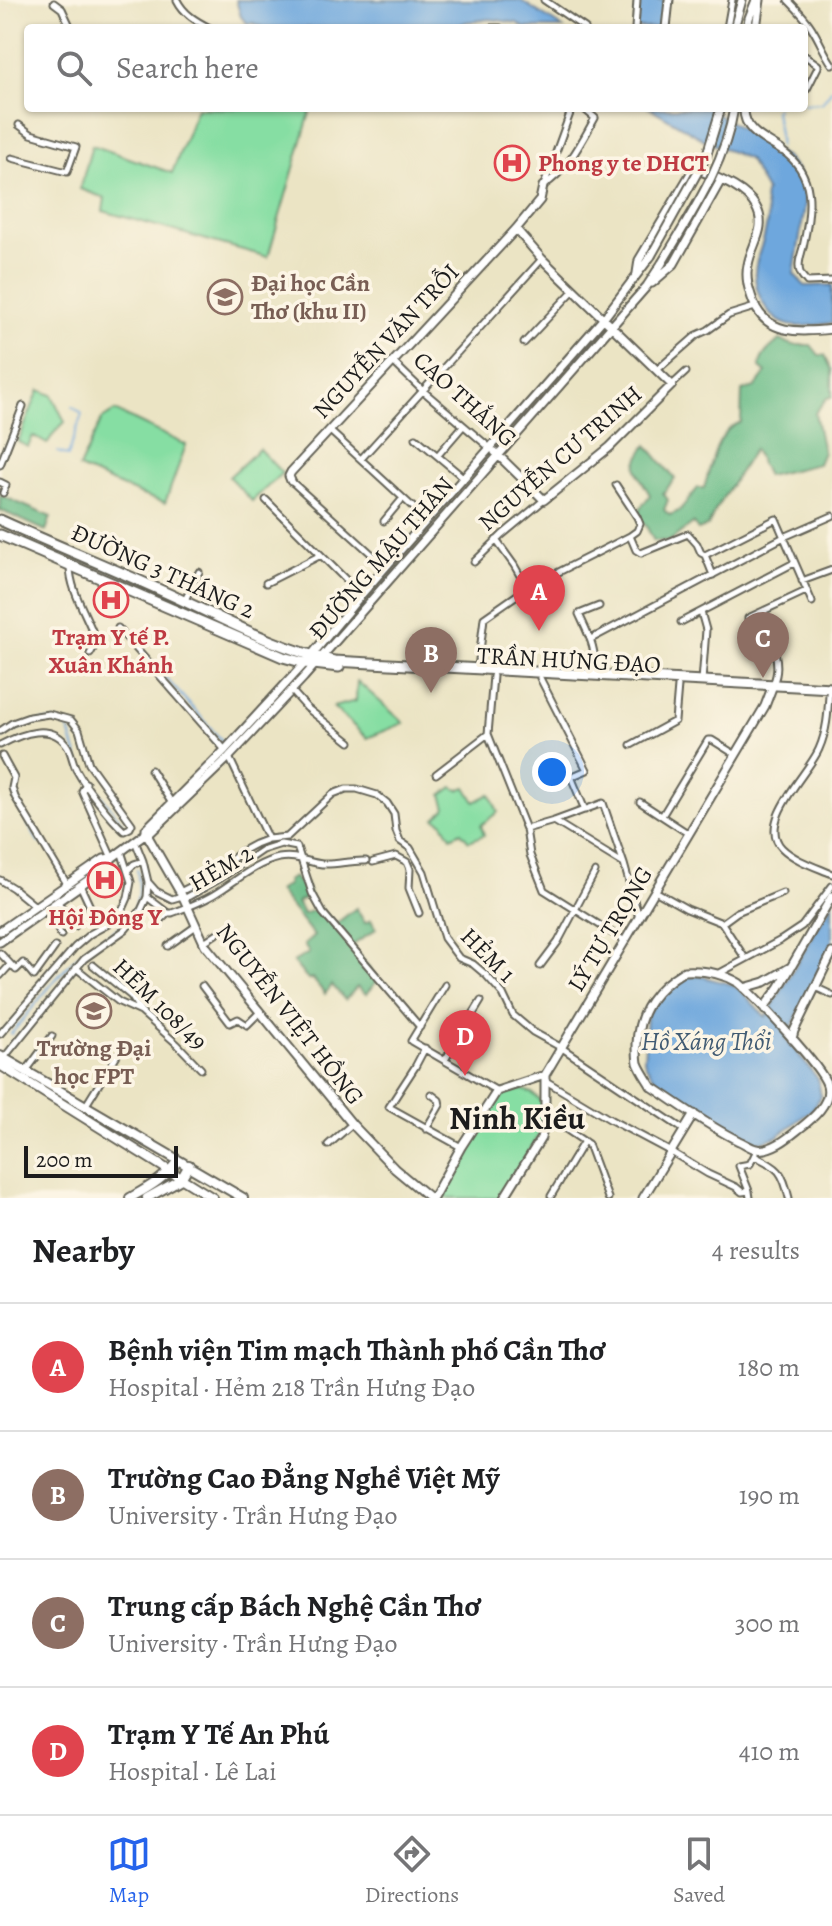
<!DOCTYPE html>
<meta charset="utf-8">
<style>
body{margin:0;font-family:Alegreya,serif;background:#f2f2f2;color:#202124}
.scale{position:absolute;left:24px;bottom:20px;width:154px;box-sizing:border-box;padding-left:8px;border:4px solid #1c1c1c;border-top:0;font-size:22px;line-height:28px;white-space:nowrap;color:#1c1c1c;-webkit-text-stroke:6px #fcf5e5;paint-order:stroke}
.you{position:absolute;left:552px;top:772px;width:28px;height:28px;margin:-20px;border:6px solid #fff;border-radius:50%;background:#1a73e8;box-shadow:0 0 0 12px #1a73e833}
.badge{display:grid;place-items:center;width:52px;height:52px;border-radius:50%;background:#2563eb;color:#fff;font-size:26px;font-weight:700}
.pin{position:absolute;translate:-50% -66px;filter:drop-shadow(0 2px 4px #0008)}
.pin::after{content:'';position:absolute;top:42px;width:28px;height:24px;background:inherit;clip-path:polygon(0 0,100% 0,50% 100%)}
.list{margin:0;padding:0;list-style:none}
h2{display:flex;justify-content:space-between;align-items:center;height:104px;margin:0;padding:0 32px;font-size:34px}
h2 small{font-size:26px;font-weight:400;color:#757577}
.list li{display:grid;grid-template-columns:52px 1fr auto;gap:24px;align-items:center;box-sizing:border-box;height:128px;padding:0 32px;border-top:2px solid #e0e0e0}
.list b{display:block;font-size:30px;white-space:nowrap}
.list p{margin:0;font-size:26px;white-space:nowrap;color:#757577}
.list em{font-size:26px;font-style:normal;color:#757577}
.icon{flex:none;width:44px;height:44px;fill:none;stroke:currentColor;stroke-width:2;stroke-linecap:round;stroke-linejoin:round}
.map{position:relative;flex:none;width:832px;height:1198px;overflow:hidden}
.search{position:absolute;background:#fff;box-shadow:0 2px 6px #0004;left:24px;right:24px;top:24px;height:88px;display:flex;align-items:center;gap:20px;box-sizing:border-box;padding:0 28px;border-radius:8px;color:#757577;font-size:30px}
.sheet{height:616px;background:#fff}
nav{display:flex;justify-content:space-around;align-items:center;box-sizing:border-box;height:112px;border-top:2px solid #e0e0e0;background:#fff;font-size:22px;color:#757577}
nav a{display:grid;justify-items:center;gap:4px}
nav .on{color:#2563eb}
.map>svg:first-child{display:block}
.green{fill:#86dea3;stroke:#517d60;stroke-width:2}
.forest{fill:#6cbd89;stroke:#446c52;stroke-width:2}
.water{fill:#6ea7dd;stroke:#45627c;stroke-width:2}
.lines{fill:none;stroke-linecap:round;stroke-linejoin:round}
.stream{stroke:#6ea7dd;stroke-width:2}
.street-casing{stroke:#646257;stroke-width:9}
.secondary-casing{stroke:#646257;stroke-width:11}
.primary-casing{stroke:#646257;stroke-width:12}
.highway-casing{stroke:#646257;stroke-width:13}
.street{stroke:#fff;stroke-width:5}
.secondary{stroke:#fff;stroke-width:7}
.primary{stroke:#fff;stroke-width:8}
.highway{stroke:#fff;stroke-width:9}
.secondary-bridge-casing{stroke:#646257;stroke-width:11;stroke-linecap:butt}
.secondary-bridge{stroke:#fff;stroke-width:7}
.labels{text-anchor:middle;stroke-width:7;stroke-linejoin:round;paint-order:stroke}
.health-label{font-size:24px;font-weight:bold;fill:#be3a42;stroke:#fcf5e5}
.education-label{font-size:24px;font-weight:bold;fill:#785e54;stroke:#fcf5e5;text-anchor:start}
.street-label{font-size:24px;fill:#1c1c1c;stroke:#fcf5e5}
.water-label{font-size:26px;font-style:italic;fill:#415b73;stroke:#fcf5e5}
.district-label{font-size:32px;font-weight:bold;fill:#1c1c1c;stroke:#fcf5e5}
</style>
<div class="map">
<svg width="832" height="1198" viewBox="0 0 832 1198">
<rect width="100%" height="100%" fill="#fcf5e5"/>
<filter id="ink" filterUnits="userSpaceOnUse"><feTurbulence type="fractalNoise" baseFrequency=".0125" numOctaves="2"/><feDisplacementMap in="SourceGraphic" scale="16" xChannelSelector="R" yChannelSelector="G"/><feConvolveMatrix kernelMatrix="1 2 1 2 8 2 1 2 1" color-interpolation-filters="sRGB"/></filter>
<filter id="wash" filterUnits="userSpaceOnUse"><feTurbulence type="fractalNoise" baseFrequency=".006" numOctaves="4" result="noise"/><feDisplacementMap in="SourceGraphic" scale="32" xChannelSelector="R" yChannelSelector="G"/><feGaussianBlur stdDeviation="1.8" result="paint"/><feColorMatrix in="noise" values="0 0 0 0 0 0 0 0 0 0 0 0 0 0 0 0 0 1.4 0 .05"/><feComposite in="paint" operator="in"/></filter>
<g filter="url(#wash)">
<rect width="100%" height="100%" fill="#ebe4c4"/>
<path class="green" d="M197,108L311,109L268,257L103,211L105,198L80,189L92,145L172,173Z
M39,390L52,395L65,422L54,433L47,444L33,436L28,447L18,442Z
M115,411L186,445L165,503L142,495L79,468L102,419Z
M259,449L282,473L252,501L229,477Z
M357,681L404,723L367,738L333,707L356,701Z
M453,787L458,790L466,787L475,802L490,794L498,812L481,825L484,835L469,841L461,832L451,837L443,823L435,818L446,808L442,795Z
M521,1089L532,1093L540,1100L542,1106V1130L501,1198H440L500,1095Z"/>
<path class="forest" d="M780,340L793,345H811L819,355H825L832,370V397L827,398L815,413L823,452L818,464L767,476L754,449L716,509L708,526L698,530L693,523L670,541H654L645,524L641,523L639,510L650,495C637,470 629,469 647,445L675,479L663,493L668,500L664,510L670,515L679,511L698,488H704C712,464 715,432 741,422L742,391L755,387L766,373L760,368C759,356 772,346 780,340Z
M0,495L51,517L46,531L0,510Z
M294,877L300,885L306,884L310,896L297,902L303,914L319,908L333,926L356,908L365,923L371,920L376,929L352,946L378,980L366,994L357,987L345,1000L332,985L325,994L312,978L308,980L293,962L309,953L304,945L314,936L278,891L288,884L287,881Z"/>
<path class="water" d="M236,0H520L563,28H525L517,23L490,19L466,22L454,28H264L253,23L248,24L241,17Z
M638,0H664L662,28H636Z
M650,108H708L787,158L797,170L804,191L805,206L794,274L805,286L832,285V323C820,324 807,327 794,326C771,324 756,297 755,276C754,261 762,247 765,233C766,228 768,220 767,215C766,205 762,201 766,191L748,159L708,142Z
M832,903V943L786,1039L818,1079L821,1096L813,1109L778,1136L762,1142L746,1140L716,1122L657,1080C651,1073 646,1068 644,1060L647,1014L672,984L683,977L700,976L730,984L739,989L766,1017Z"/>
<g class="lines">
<path class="stream" d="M804,104L822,103L832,89
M777,108L775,110C776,122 781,134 779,146
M58,452L68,456L82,414L73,407
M155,666L224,743
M0,739C18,728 51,711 69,730L80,766L123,824
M28,824L39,843
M11,1034C33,1008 54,978 80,954C95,940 122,931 132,912C140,896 140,887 137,870"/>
</g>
</g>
<g filter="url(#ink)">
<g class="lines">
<g class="street-casing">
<path id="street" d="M177,0C184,14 196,21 210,28
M544,0L585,28
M788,0C797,9 807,19 813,30C820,41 824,53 832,64
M54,3L62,9L71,28
M490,28H500
M635,28L637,0
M727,28L732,0
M804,55L818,65V67L807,89L804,88
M781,150C817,174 811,209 803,247C801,255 797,264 800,272C801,276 805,279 807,282L832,281
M12,158L67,172L76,147L31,134L19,125
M544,185L572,108
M543,186C568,170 581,143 595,118L583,108
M524,343L574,290
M393,362L422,390L490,448
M657,370L697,335L708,330L729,315L755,307
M672,385L686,372
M330,431L427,520
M416,438L464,478
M438,455L463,426
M361,459L542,259
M0,465L23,406
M291,481L386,567
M0,482L6,485L3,493
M616,485L637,517L640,524L637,531L630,536
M266,500L361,595
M384,521L403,498
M496,540L514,565L527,588
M705,555L776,519L812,602
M474,562L502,535L544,500
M70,566C70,591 87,615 95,638V645L90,654
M802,581L832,570
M266,583L321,555
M185,600L199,572
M765,610L762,638L771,639C776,652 780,670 773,684
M701,612L706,630L702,681
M748,618L806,591
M681,622L794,563
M118,628L225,750
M591,639L784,537L832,516
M478,668L484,618L527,588L630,536L636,550L641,553L688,534L697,544L701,553L705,555L713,575
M595,674C596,647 590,638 579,614L599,606
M493,676L488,734L526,829L530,855L544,890L625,941
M540,678L587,770L573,776L572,779L585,810
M291,690L307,708L350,742
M829,694C828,713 827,731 819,749C809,773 756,822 782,848C794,860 816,867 832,874
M0,731L12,723L29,717L49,714L71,720L79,730L89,764L132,824L130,828L124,831C110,818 86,788 77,771C73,764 72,755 68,747C52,721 21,734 0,745
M631,745L675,721L678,686
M2,756L14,778L12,788L15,797L67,884
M229,757L268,839
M151,770L171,802
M436,774L488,734
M86,783L82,791L112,858
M640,802L689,834
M662,816L708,740H712L736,755
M526,829L554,821
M373,862L396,856L407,862L410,869L409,888L419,913
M624,864L603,803L554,821L624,864L639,918
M128,870L134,864L143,861
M0,880L13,888L35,906
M148,882L156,891L172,899L182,896
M80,885L100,928
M655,891L687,909L722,923L745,958
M180,892L215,874L242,851L255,844L268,839L287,837L333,794L346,789H357L377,795L387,803L394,814L396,831L400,841L410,848L424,872L444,938L459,958L473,964L486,975L503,994L513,1015L533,1032L562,1048L684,1130
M147,897L168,913H172C188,907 205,901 218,892C237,880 256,863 279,858C297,855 306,862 322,864C337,865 351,860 366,861
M184,899L221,878L262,850L281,844L297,847L312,893L323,913L420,1027
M57,901L75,926
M46,909L61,935
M161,920L168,913
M722,923L737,912L783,893
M204,942L219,932
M168,946L196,926
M0,953L16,970L23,963L34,976L55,947
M93,965L131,996L141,1012L177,1044L201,1069
M540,966L558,942L595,872
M76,968L119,1002L141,1012
M718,974L781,940L802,926L832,886
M0,976L10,965
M445,985L411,1041L497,1091
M202,986L230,1023L238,1019L247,1025L259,1013
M815,987L832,995
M0,1034L75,947L90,934L112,922L124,907L128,898L131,882L121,851
M425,1048L415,1067L389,1107L461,1147
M3,1059L84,959L126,929L141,910L147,897L148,882L143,861L135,841
M445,1060L481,1001
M26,1071L52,1036
M546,1081L611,1120L673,1153L708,1174L736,1187L742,1192L749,1191L750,1198
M86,1105L117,1055
M545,1122H555L588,1144L608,1198
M426,1129L440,1105L439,1100L431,1094
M328,1145L352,1124
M754,1156C779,1167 783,1172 789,1198
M749,1191L739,1166L750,1164L755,1154
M551,1196L584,1141"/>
</g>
<g class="secondary-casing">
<path id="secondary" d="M666,28L669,0
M734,28L742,0
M747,28L749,18L756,0
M756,28L760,0
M744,108C743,131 764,139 781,150
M637,273L639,260L694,168C714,177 745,187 756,207C768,228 751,245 748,265C745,278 749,290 753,301C766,336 801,332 832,329
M652,283L674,264L721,180
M495,452L544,500L610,447L672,385L542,259L516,229
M291,481L289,476L291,472L516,229L540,200L543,186
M0,931L104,859L112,858
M0,942L108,866L112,858L146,833H150L229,757L304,677L647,286L662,263
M684,971C702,970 722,973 739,983C755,997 822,1067 827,1085C832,1103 812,1119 799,1129C788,1138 771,1152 756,1149C751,1148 744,1143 739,1141C708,1126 680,1105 651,1086C647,1079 641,1071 638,1063C637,1057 637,1050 637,1044C638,1010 656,988 684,971Z
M744,988L765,982L789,968
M765,1010V1006L779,988L832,896
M792,1039L794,1031L832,953
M430,1198L395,1169L352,1124L205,945L184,899L146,833V829L225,750L305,663L361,595L604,318L651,256
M433,1198L461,1147L497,1091L545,1075
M504,1198L541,1138L545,1122V1075L765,706L773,685
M643,1198L694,1114"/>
</g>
<g class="primary-casing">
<path id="primary" d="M0,1056L243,1198
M0,1065L213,1198
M130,1198C149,1187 166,1178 178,1160
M147,1198L181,1179L189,1165"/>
</g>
<g class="highway-casing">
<path id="highway" d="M0,520C61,548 125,573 186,602C233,624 282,650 334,661L832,688
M0,535L283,657L305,663L339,667"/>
</g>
<use href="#street" class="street"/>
<use href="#secondary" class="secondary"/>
<use href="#primary" class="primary"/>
<use href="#highway" class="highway"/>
<g class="secondary-bridge-casing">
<path id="secondary-bridge" d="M651,256L706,157L721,108
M662,263C691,214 725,165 734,108"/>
</g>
<use href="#secondary-bridge" class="secondary-bridge"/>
</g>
</g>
<defs>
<g id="hospital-ring" transform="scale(1.8)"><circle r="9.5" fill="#fcf5e5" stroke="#e0444e" stroke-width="1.5"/><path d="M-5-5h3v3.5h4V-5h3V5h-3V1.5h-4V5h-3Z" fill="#e0444e"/></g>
<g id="university-ring" transform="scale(1.8)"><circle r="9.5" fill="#fcf5e5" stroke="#8d6e63" stroke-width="1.5"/><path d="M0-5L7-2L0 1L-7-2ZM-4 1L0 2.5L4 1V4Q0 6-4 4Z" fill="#8d6e63"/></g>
</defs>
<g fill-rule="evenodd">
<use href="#hospital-ring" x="512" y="163"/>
<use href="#university-ring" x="225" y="297"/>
<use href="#hospital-ring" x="111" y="600"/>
<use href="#hospital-ring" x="105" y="880"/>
<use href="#university-ring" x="94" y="1011"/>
</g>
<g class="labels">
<g class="health-label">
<text x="538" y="171" text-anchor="start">Phong y te DHCT</text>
<text x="111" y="645">Trạm Y tế P.<tspan x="111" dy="28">Xuân Khánh</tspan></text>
<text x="105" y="925">Hội Đông Y</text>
</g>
<g class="education-label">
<text x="251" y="291">Đại học Cần<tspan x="251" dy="28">Thơ (khu II)</tspan></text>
<text x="94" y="1056" text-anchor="middle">Trường Đại<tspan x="94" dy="28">học FPT</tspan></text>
</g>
<g class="street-label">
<text transform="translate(386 341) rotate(-47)" y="8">NGUYỄN VĂN TRỖI</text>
<text transform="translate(465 399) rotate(42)" y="8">CAO THẮNG</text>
<text transform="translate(560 458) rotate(-41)" y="8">NGUYỄN CƯ TRINH</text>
<text transform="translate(381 558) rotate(-49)" y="8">ĐƯỜNG MẬU THÂN</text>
<text transform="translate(163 571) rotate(24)" y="8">ĐƯỜNG 3 THÁNG 2</text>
<text transform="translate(569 660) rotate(3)" y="8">TRẦN HƯNG ĐẠO</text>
<text transform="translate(221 868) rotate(-30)" y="8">HẺM 2</text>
<text transform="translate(610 929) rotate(-59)" y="8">LÝ TỰ TRỌNG</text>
<text transform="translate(488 955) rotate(45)" y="8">HẺM 1</text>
<text transform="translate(160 1004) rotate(44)" y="8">HẼM 108/49</text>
<text transform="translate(290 1014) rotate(52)" y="8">NGUYỄN VIỆT HỒNG</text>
</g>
<g class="water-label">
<text x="706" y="1050">Hồ Xáng Thổi</text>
</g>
<g class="district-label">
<text x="517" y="1129">Ninh Kiều</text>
</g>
</g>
</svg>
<div class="scale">200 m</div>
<div class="you"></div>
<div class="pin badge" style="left:539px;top:631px;background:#e0444e">A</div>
<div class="pin badge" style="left:431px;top:693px;background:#8d6e63">B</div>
<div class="pin badge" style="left:763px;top:678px;background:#8d6e63">C</div>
<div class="pin badge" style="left:465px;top:1076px;background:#e0444e">D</div>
<div class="search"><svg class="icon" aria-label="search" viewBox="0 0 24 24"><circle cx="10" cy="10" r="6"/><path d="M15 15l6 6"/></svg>Search here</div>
</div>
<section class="sheet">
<h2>Nearby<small>4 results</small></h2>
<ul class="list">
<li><span class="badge" style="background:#e0444e">A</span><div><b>Bệnh viện Tim mạch Thành phố Cần Thơ</b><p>Hospital · Hẻm 218 Trần Hưng Đạo</p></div><em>180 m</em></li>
<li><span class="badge" style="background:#8d6e63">B</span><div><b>Trường Cao Đẳng Nghề Việt Mỹ</b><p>University · Trần Hưng Đạo</p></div><em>190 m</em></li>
<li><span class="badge" style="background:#8d6e63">C</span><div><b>Trung cấp Bách Nghệ Cần Thơ</b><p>University · Trần Hưng Đạo</p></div><em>300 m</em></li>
<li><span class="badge" style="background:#e0444e">D</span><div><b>Trạm Y Tế An Phú</b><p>Hospital · Lê Lai</p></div><em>410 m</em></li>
</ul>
</section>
<nav>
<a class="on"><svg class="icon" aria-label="map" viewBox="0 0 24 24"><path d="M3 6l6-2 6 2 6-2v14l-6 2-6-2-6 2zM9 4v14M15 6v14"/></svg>Map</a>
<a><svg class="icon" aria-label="directions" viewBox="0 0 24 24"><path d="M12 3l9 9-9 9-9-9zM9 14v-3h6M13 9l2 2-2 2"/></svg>Directions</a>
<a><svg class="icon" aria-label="saved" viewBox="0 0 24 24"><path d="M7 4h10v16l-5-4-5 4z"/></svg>Saved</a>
</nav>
